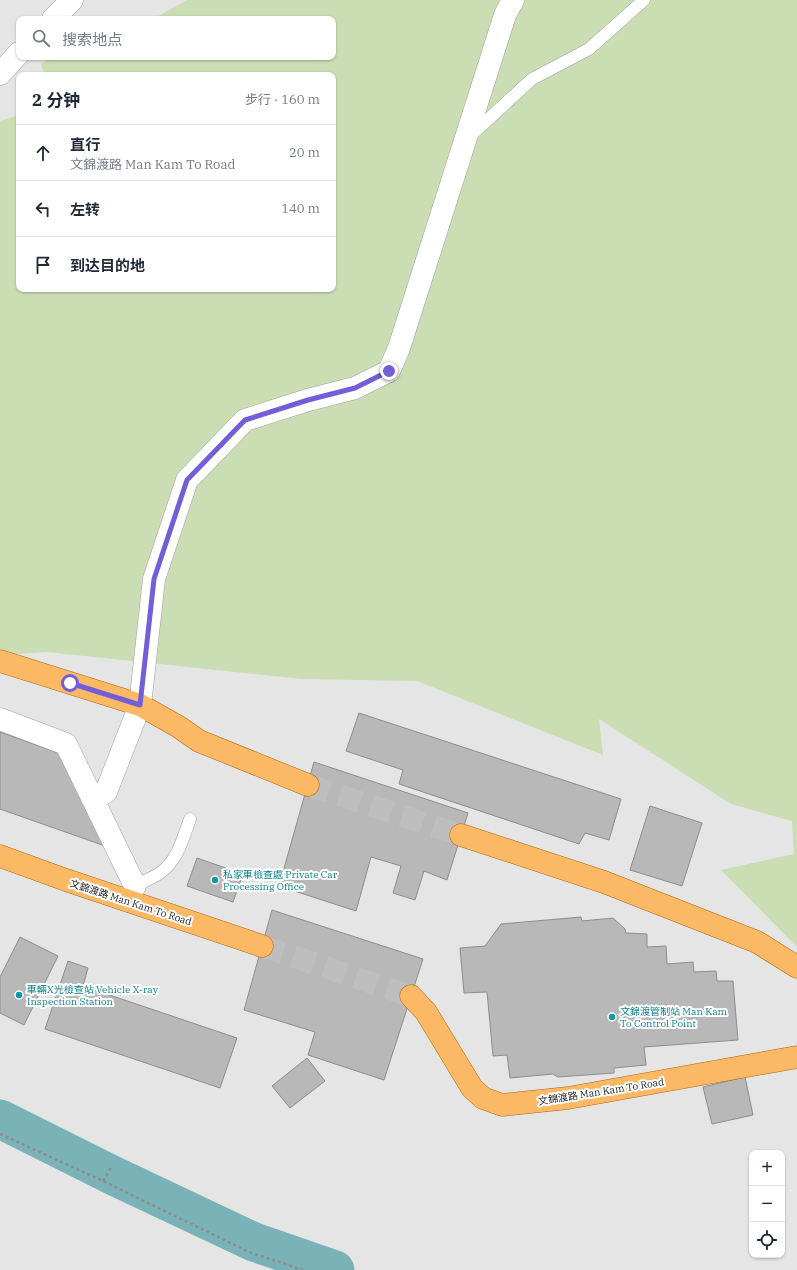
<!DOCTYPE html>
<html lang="zh">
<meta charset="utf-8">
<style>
body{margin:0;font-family:"IBM Plex Serif","Noto Sans SC",serif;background:#f2f2f3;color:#1f2937}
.controls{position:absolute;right:12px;bottom:12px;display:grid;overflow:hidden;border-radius:8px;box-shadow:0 1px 3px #0004}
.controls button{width:36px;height:36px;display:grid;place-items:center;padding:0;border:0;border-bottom:1px solid #e0e1e3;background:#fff;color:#1f2937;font:20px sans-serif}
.stop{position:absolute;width:12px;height:12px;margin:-9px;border:3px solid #725ed9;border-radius:50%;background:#fff}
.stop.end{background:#725ed9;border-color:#fff;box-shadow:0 1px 4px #0008}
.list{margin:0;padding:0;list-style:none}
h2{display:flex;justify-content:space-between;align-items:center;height:52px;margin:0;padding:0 16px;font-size:17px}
h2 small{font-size:13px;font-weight:400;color:#747a83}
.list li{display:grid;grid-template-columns:26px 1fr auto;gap:12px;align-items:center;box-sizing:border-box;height:56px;padding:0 16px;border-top:1px solid #e0e1e3}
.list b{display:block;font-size:15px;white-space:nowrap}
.list p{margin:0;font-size:13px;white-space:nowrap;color:#747a83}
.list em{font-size:13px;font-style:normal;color:#747a83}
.icon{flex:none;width:22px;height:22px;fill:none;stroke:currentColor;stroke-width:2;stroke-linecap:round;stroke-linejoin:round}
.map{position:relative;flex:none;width:797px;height:1270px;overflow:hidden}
.search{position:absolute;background:#fff;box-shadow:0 1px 3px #0004;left:16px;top:16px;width:320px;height:44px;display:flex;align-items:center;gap:10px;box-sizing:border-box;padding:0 14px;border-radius:8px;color:#747a83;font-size:15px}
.panel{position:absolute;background:#fff;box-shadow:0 1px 3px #0004;left:16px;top:72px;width:320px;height:220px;border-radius:8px}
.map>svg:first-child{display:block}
.green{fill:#caddb3}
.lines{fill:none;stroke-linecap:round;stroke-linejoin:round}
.river{stroke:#79b2b7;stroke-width:39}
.building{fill:#b8b8b9;stroke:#8d8d8e}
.primary-tunnel{stroke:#bebebf;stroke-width:22;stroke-dasharray:22 11;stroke-linecap:butt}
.lane-casing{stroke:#a0a0a1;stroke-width:13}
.street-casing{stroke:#a0a0a1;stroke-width:23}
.primary-casing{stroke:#ae660d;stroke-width:23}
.path{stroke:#8c8c8d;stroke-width:2.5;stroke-dasharray:3 3;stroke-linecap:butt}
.lane{stroke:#fff;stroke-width:12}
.street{stroke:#fff;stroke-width:22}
.primary{stroke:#fbb966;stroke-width:22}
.route{stroke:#725ed9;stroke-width:5}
.culture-dot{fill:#0f9aa8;stroke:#fff;stroke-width:1.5}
.labels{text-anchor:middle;stroke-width:4;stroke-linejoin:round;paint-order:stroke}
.culture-label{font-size:10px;fill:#0d838f;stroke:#fff;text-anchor:start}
.street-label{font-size:10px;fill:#242425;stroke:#fff}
</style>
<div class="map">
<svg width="797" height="1270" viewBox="0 0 797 1270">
<rect width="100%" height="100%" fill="#e5e5e6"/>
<path class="green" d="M187,0H797V947L721,870L794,854L792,821L731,804L599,719L603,755L417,681L302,679L47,652L0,655V121L19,115V289H333V75H45L41,65L50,57H333V19H153Z"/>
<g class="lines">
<path class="river" d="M0,1119L112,1175L254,1242L335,1270"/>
</g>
<path class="building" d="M359,713L621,799L609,840L585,833L579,844L399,784L403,770L346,751Z
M0,732L64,755L105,846L0,809Z
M314,762L468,813L447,880L424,871L415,900L393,893L401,866L371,857L356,911L279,886Z
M650,806L702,823L682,886L630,870Z
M197,858L243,874L233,902L187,886Z
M272,910L423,959L384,1080L308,1055L315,1032L244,1010Z
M581,917L582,921L613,918L625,929L626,933L647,934V947L666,946L667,964L693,962L694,972L716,971L717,981H733L738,1040L644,1047L646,1065L614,1068V1073L558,1077L553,1074L510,1078L507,1055L493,1056L487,992L464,993L460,948L485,946L501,924Z
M20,937L58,956L24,1025L0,1013V977Z
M68,961L88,968L83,986L237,1038L220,1088L45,1029Z
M307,1058L325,1081L290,1108L272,1086Z
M745,1077L753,1115L712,1124L703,1087Z"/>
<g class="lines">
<path class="primary-tunnel" d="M308,785L461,835
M262,946L411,996"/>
<g class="lane-casing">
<path id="lane" d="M470,136L532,79L589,49L644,0
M130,888C140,883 151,879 160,873C178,860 183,838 190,819"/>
</g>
<g class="street-casing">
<path id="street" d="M53,19L72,0
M0,74L19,53
M0,719L66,744L135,886
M92,797L101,795L106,792L140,705L154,579L187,480L245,420L308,400L355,388L389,371L399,348L505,15L513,0"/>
</g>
<g class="primary-casing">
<path id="primary" d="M0,661L140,705L179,727L199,741L308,785
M461,835L604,882L757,942L797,967
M0,856L66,880L262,946
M411,996L426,1012L472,1088L483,1098L502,1105L568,1098L797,1057"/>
</g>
<path class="path" d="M0,1134L103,1181L249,1252L303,1270
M103,1181L112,1166"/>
<use href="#lane" class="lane"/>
<use href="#street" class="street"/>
<use href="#primary" class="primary"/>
</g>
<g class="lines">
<path class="route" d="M70,683L140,705L154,579L187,480L245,420L308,400L355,388L389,371"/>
</g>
<g class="culture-dot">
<circle cx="215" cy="880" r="4"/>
<circle cx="19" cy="995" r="4"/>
<circle cx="612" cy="1017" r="4"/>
</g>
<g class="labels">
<g class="culture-label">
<text x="223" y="878">私家車檢查處 Private Car<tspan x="223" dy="12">Processing Office</tspan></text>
<text x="27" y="993">車輛X光檢查站 Vehicle X-ray<tspan x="27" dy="12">Inspection Station</tspan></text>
<text x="620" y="1015">文錦渡管制站 Man Kam<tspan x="620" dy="12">To Control Point</tspan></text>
</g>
<g class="street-label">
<text transform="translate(131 902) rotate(18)" y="4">文錦渡路 Man Kam To Road</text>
<text transform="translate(601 1091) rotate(-9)" y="4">文錦渡路 Man Kam To Road</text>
</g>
</g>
</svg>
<div class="controls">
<button>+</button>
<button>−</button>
<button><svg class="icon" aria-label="locate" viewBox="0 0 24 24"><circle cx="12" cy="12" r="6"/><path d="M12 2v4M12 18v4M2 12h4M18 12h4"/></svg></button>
</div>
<div class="stop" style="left:70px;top:683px"></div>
<div class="stop end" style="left:389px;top:371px"></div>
<div class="search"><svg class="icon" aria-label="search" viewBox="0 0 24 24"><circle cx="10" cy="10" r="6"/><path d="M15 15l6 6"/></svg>搜索地点</div>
<section class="panel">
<h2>2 分钟<small>步行 · 160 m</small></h2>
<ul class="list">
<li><svg class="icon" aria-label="ahead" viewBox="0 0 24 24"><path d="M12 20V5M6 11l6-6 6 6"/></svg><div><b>直行</b><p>文錦渡路 Man Kam To Road</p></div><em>20 m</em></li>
<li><svg class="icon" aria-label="left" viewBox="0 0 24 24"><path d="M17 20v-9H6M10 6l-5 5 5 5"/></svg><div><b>左转</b></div><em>140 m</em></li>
<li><svg class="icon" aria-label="arrive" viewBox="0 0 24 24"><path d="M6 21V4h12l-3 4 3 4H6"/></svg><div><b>到达目的地</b></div></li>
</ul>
</section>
</div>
